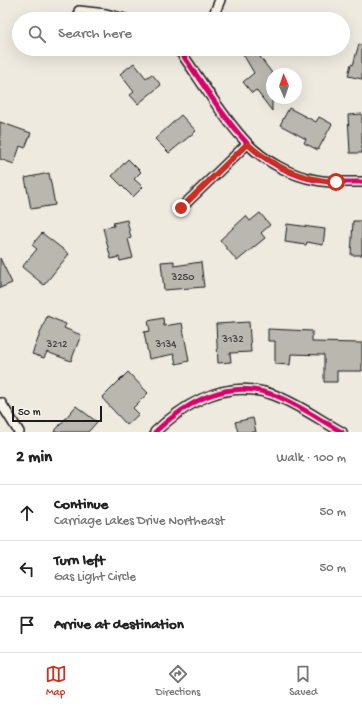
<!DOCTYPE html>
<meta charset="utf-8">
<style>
body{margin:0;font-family:"Gochi Hand",sans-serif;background:#f2f2f2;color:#222}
.compass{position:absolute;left:266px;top:68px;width:36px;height:36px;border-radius:50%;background:#fff;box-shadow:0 4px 16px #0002;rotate:358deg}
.scale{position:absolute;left:12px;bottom:10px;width:90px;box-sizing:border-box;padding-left:4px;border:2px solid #1c1c1c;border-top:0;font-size:11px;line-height:14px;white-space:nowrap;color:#1c1c1c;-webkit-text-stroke:3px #f7f3e8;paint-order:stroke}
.stop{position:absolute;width:12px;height:12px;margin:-9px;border:3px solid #c8321e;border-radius:50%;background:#fff}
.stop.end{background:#c8321e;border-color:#fff;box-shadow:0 1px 4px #0008}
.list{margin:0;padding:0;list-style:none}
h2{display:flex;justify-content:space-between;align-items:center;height:52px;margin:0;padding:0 16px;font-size:17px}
h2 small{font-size:13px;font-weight:400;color:#767676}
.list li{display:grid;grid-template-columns:26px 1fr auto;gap:12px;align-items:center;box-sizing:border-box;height:56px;padding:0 16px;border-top:1px solid #e0e0e0}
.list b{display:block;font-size:15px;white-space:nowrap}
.list p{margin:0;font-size:13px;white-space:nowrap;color:#767676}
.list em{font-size:13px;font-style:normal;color:#767676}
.icon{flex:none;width:22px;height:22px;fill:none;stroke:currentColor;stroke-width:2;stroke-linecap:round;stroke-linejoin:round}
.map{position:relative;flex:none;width:362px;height:432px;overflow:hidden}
.search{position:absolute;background:#fff;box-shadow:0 4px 16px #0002;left:12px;right:12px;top:12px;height:44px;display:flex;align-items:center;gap:10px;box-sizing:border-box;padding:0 14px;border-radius:22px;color:#767676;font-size:15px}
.sheet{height:220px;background:#fff}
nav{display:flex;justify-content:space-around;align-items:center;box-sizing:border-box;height:56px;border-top:1px solid #e0e0e0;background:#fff;font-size:11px;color:#767676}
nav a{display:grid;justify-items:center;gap:2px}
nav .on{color:#c8321e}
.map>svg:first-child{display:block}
.building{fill:#bab7af;stroke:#1c1c1c}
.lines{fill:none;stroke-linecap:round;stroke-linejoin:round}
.minor-casing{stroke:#1c1c1c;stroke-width:12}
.minor{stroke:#f7f3e8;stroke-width:9}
.cycleway-casing{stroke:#f7f3e8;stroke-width:8}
.cycleway{stroke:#d6006c;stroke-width:5}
.route{stroke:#c8321e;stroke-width:5}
.labels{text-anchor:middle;stroke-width:3;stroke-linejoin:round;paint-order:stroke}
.number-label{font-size:11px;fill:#444341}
</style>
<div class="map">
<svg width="362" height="432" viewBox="0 0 362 432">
<rect width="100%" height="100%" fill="#eeeae0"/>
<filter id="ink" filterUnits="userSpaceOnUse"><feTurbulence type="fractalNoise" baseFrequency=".025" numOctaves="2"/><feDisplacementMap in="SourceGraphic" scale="8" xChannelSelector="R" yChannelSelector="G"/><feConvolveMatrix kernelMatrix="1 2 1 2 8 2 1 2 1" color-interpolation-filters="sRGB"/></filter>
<g filter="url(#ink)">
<path class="building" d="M359,44L362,45V79L348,76L351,64L353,65Z
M240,49H273L260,57L272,73V111L256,90L252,93L243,82L254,73Z
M134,63L146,78L152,74L161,85L138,104L130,95L134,92L120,74Z
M289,108L316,122L319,117L332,124L318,150L304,143L306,139L280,125Z
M362,114V153H350L348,115Z
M181,115L196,131L169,153L155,139Z
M0,122L31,133L25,148L20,146L14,164L0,159Z
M128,159L141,172L134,179L143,187L133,197L112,176Z
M49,173L55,205L31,209L25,178Z
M260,213L270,225L261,233L265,238L237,261L220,240L246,216L250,221Z
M127,220L131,238L128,239L133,258L120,261L119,257L111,259L103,228L114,226L113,223Z
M353,221H362V255H351Z
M287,224L325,229L323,245L307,242L306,245L285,242Z
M42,233L69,254L44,285L22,267L37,249L32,245Z
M0,258L12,283L0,288Z
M174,261V266L201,262L204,287L164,290L161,262Z
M47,316L66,324L64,328L81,335L71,361L47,352L44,358L32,354Z
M163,318L164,326L182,323L189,361L176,364L174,354L149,359L144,332L150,331L148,321Z
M249,322L251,352L230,353L231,362L218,363L216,324Z
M268,329L312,331V342L362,343V371H337V382H324V355L291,354L290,365L275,364V341H268Z
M128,372L148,393L133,408L139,414L127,425L102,398Z
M76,406L97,422L88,432H54Z
M253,418L256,432H238L235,422Z"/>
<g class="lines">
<g class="minor-casing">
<path id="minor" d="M79,11L106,14L125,19
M212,19L220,0
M176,49L182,54C202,82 223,118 247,143C264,161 292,176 316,180C331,183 347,182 362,182
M181,208L247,144
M1,403L19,432
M155,432C188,401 228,378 274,395C298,404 320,420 342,432"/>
</g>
<use href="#minor" class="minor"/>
<g class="cycleway-casing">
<path id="cycleway" d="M176,49L182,54C202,82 223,118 247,143C264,161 292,176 316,180C331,183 347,182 362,182
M181,208L247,144
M155,432C188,401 228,378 274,395C298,404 320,420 342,432"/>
</g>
<use href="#cycleway" class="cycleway"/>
</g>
</g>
<g class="lines" filter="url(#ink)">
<path class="route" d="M181,208L247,144C278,168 297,178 336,182"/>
</g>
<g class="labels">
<g class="number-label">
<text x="183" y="280">3250</text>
<text x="233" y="342">3132</text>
<text x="57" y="347">3212</text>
<text x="166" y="347">3134</text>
</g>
</g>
</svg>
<svg class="compass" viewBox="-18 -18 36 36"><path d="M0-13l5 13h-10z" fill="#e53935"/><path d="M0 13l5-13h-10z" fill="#767676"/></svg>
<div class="scale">50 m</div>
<div class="stop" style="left:336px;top:182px"></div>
<div class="stop end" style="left:181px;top:208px"></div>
<div class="search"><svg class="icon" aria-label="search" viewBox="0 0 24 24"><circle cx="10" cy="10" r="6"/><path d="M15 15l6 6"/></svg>Search here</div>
</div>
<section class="sheet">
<h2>2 min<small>Walk · 100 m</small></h2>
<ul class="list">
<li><svg class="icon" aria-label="ahead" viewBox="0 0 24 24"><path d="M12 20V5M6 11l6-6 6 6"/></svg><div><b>Continue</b><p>Carriage Lakes Drive Northeast</p></div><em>50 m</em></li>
<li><svg class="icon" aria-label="left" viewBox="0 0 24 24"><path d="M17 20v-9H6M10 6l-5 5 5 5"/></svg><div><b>Turn left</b><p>Gas Light Circle</p></div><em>50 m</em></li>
<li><svg class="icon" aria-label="arrive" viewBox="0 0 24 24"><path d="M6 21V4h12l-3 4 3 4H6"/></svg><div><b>Arrive at destination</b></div></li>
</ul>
</section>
<nav>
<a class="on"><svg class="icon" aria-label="map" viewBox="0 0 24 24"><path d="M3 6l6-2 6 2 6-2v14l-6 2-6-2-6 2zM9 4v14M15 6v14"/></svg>Map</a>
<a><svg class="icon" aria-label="directions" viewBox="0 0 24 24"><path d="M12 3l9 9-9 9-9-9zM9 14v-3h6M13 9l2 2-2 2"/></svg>Directions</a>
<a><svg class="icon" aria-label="saved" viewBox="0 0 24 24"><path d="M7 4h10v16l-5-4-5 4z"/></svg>Saved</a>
</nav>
